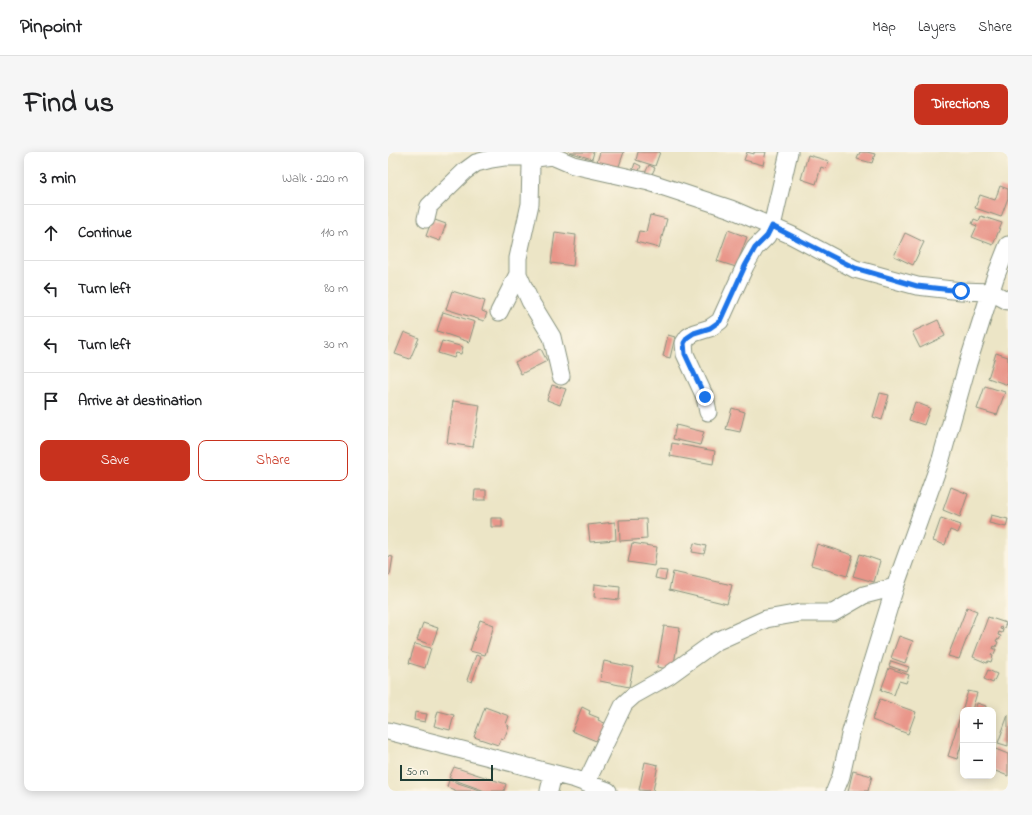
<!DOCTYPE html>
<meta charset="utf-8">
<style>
body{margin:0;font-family:"Indie Flower",sans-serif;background:#f6f6f6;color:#202124}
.controls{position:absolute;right:12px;bottom:12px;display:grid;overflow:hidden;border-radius:8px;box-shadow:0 2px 10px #0003}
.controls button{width:36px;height:36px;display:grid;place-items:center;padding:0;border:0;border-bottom:1px solid #e0e0e0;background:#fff;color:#202124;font:20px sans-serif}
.scale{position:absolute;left:12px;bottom:10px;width:93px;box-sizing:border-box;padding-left:4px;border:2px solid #1f3d34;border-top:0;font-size:11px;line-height:14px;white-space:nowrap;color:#1f3d34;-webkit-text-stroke:3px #fcf5e5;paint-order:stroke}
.stop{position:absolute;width:12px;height:12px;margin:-9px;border:3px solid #1a73e8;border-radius:50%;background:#fff}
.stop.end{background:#1a73e8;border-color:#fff;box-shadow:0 1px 4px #0008}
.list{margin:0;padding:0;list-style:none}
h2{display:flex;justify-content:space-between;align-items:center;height:52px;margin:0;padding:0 16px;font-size:17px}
h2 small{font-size:13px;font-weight:400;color:#757577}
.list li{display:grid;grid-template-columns:26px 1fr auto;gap:12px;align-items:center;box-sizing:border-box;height:56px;padding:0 16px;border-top:1px solid #e0e0e0}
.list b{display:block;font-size:15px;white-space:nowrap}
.list em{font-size:13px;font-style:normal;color:#757577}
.actions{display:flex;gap:8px;padding:12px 16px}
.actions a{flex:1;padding:9px 0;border:1px solid #c8321e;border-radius:8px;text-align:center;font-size:14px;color:#c8321e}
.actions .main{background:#c8321e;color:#fff}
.icon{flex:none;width:22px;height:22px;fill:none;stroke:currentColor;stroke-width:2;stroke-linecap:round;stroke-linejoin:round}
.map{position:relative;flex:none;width:620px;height:639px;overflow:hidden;border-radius:8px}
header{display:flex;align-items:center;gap:24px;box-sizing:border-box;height:56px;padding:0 20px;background:#fff;border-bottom:1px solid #e0e0e0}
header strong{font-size:19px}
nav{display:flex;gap:22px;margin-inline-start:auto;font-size:14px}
.intro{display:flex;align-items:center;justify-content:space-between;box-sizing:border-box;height:96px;padding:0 24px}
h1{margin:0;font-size:28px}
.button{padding:10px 18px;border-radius:8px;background:#c8321e;color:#fff;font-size:14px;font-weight:700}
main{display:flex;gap:24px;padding:0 24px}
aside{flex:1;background:#fff;border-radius:8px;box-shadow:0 2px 10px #0003}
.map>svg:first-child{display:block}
.building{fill:#e9968a}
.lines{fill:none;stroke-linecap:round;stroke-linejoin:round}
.minor-casing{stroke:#86917d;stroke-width:19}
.minor{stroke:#fff;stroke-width:17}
.route{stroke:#1a73e8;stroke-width:5}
</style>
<header>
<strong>Pinpoint</strong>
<nav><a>Map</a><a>Layers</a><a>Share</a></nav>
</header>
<div class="intro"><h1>Find us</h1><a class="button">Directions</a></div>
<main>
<aside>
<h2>3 min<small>Walk · 220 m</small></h2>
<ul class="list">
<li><svg class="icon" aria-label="ahead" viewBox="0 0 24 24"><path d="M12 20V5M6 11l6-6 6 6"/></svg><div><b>Continue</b></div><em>110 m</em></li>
<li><svg class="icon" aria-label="left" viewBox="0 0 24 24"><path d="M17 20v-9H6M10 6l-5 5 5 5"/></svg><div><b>Turn left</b></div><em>80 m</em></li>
<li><svg class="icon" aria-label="left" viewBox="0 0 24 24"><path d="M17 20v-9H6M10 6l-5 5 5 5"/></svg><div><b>Turn left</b></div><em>30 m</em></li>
<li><svg class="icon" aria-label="arrive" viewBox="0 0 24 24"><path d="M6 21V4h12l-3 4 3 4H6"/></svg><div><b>Arrive at destination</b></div></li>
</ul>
<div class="actions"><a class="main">Save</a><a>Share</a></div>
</aside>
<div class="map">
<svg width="620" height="639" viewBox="0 0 620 639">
<rect width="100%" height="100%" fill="#fcf5e5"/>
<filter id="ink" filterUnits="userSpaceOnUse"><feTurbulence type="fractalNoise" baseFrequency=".025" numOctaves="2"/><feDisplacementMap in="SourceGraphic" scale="8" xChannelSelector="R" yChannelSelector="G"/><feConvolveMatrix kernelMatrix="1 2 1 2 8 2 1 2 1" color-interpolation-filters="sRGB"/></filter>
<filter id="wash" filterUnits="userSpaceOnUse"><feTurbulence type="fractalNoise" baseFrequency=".012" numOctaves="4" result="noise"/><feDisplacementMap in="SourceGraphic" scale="16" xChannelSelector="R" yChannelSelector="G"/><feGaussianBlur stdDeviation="0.9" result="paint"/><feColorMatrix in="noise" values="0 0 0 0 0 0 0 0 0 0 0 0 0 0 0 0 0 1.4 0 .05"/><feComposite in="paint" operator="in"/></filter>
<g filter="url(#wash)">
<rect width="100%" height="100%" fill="#ece5c6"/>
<g id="blocks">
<path class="building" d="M181,0H206L204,7Z
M212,0H236L230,17L209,10Z
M250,0H272L267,14L248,8Z
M359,0L366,2V0H378L375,13L356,8Z
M472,0H479L487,2L484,11L469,7Z
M420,3L441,9L438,17L433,15L428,32L413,27Z
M247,11L253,14L251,19L245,17Z
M261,13L267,16L263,24L257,21Z
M612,34L620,37V46L613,65L587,56L592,43L607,48Z
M262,63L279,67L271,96L248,90L251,79L258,80Z
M593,64L614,71L605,93L584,85L589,74L584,72L586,67L591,69Z
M44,67L58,72L52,89L38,84Z
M340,78L359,85L348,115L329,109Z
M167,80L188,83L185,114L163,111Z
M517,81L536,90L525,113L506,104Z
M64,139L97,149L94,159L99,161L96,169L58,157Z
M55,160L87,170L81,190L49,179Z
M550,168L557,184L532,196L524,180Z
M16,180L31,186L22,207L7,202Z
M280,183L287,185L282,206L275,204Z
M54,189L75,195L73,202L68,201L66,206L50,201Z
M153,197L159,209L133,222L127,210Z
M608,201L620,205V233L600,226Z
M164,233L178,237L172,253L159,248Z
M597,234L617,240L609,263L589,257Z
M492,241L501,243L494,268L485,265Z
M65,249L92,253L85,295L59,291Z
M527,250L542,256L536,273L521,268Z
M344,256L357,260L352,280L338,277Z
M288,273L316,280L312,293L285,287Z
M284,291L327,299L325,312L282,304Z
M563,335L580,342L572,365L555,358Z
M87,338H98V348H86Z
M603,363L620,367L618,375L601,371Z
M103,366H114V375H103Z
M553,366L573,373L570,381L562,378L557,393L545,389Z
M258,367L259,387L232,389L231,368Z
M227,370L228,388L202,390L200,373Z
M244,391L269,395L266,414L240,410Z
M306,391L318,394L316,402L304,400Z
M429,392L465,403L459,424L423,413Z
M472,402L492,409L486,430L465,424Z
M0,404L5,405L2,423H0Z
M269,418L279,419L277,428L267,426Z
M285,420L344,433L339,452L281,438Z
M207,432L232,435L231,448L206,445Z
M579,455L589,459L571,507L560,504Z
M600,465L618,471L616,476L613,475L612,477L615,478L614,481L611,480L610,483L613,484L611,488L609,487L608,489L610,490L608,495L606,494L605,497H608L606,502L604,501L603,503L605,504L603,510L600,509L599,511L585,505Z
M92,468L106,473L97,503L82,499Z
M35,471L50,476L44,493L29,488Z
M276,474L292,476L285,518L269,515Z
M511,484L525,489L517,511L503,506Z
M27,492L43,496L37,516L21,511Z
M88,503L93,505L84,530L79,528Z
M216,509L245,515L241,535L212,529Z
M503,509L521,515L519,520L501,514Z
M501,516L521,523L518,531L511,529L506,543L493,538Z
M600,518L609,522L605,531L596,527Z
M580,539L589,541L584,558H575V587L569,607L560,604Z
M492,547L528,560L520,582L484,568Z
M589,551L598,554L597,558H587Z
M97,555L121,564L118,572L121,574L116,587L113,586L110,593L86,585Z
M194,555L202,559L201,562L211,566L210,568L221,573L213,591L184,579Z
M50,559L66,563L62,578L46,574Z
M27,560L39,562L37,570L26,568Z
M620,563V594L610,591Z
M605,596L620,602V624L605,618Z
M257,610L270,613L265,639L251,638Z
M66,615L118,632L116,639H97L61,626Z
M465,619L484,624L480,639H460Z
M61,628L94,639H69L59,635Z"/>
</g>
</g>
<g filter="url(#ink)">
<use href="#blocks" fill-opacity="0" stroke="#86917d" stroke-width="1"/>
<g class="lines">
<g class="minor-casing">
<path id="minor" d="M142,0L148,6L164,4L185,13L261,30L343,57L403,83L467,117L529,134L573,139L603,140L620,149
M38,67L41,54L77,19L88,11L103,7L116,5H147
M130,122L142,149L164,185L173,224
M111,160L130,122V106L142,52L143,14L150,0
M320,260L317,245L297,202L296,191L300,185L306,181L322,176L332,169L357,114L367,96L379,84L384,74L401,0
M0,579L187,627L220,639
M198,631L236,552L246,543L280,524L327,490L378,467L412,461H445L476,443L507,435
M161,639L165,622
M447,639L453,624L462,583L472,549L507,435L553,307L580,211L607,126L620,93"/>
</g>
<use href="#minor" class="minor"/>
</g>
</g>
<g class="lines" filter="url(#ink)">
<path class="route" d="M317,245L297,202L296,191L300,185L306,181L322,176L332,169L357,114L367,96L379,84L384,74L467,116L529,134L573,139"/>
</g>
</svg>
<div class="controls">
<button>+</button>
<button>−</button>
</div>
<div class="scale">50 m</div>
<div class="stop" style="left:573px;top:139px"></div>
<div class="stop end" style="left:317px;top:245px"></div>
</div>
</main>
